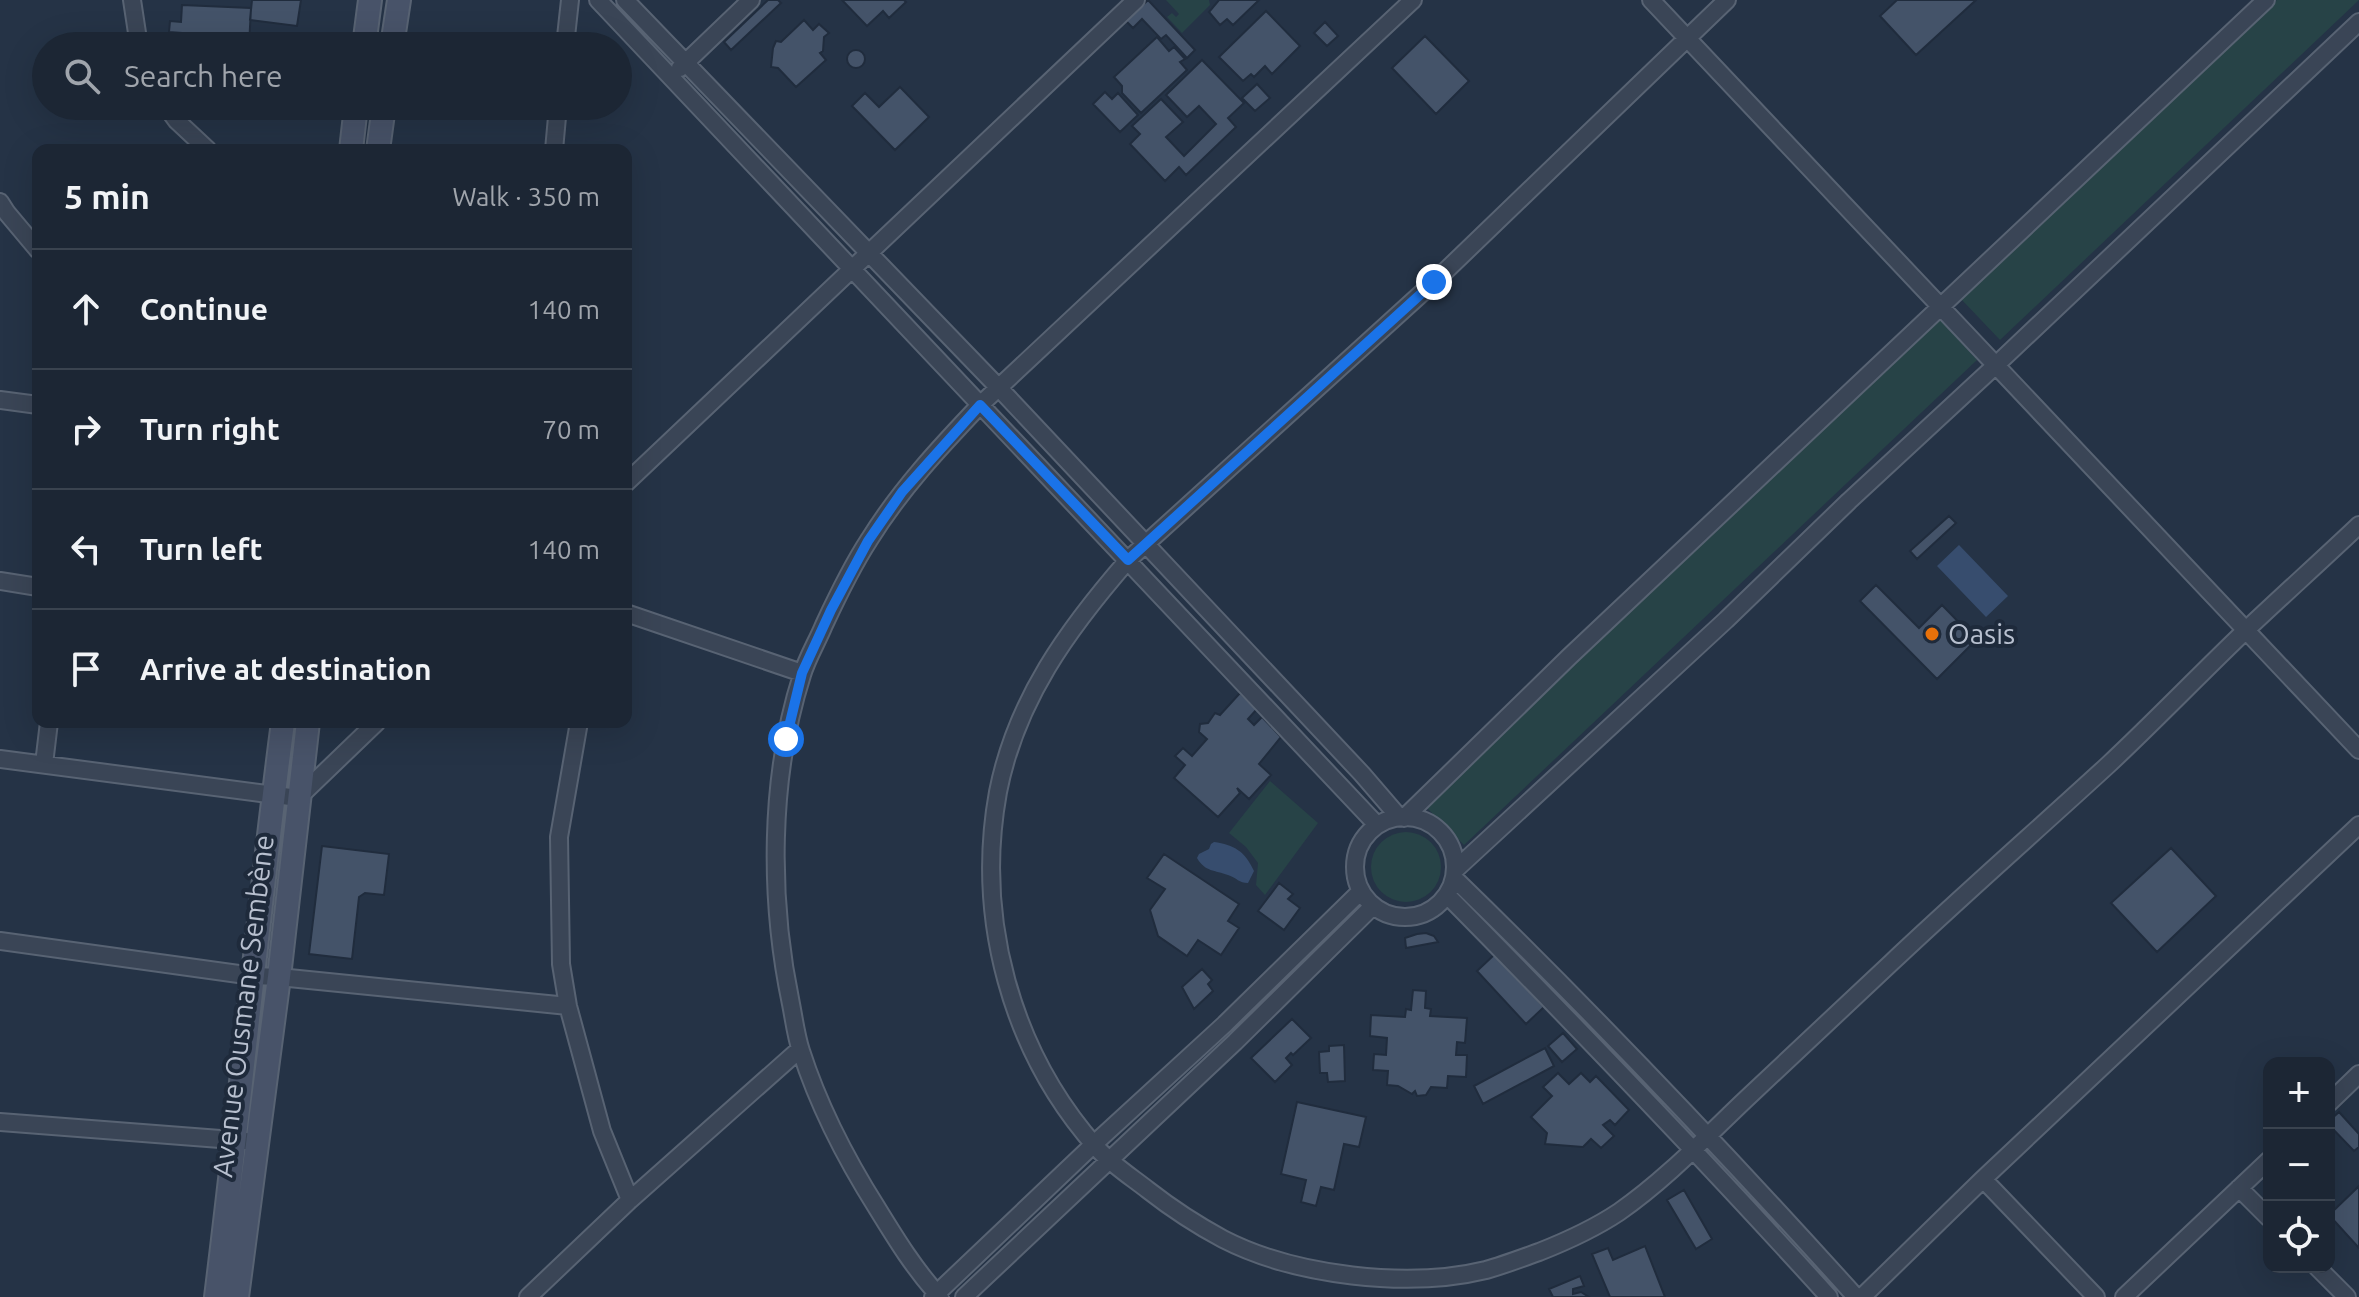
<!DOCTYPE html>
<meta charset="utf-8">
<style>
body{margin:0;font-family:Ubuntu,sans-serif;background:#252e3c;color:#f1f3f6}
.controls{position:absolute;right:24px;bottom:24px;display:grid;overflow:hidden;border-radius:16px;box-shadow:0 8px 32px #0002}
.controls button{width:72px;height:72px;display:grid;place-items:center;padding:0;border:0;border-bottom:2px solid #3a434f;background:#1c2634;color:#f1f3f6;font:40px sans-serif}
.stop{position:absolute;width:24px;height:24px;margin:-18px;border:6px solid #1a73e8;border-radius:50%;background:#fff}
.stop.end{background:#1a73e8;border-color:#fff;box-shadow:0 2px 8px #0008}
.list{margin:0;padding:0;list-style:none}
h2{display:flex;justify-content:space-between;align-items:center;height:104px;margin:0;padding:0 32px;font-size:34px}
h2 small{font-size:26px;font-weight:400;color:#a0a5ac}
.list li{display:grid;grid-template-columns:52px 1fr auto;gap:24px;align-items:center;box-sizing:border-box;height:120px;padding:0 32px;border-top:2px solid #3a434f}
.list b{display:block;font-size:30px;white-space:nowrap}
.list em{font-size:26px;font-style:normal;color:#a0a5ac}
.icon{flex:none;width:44px;height:44px;fill:none;stroke:currentColor;stroke-width:2;stroke-linecap:round;stroke-linejoin:round}
.map{position:relative;flex:none;width:2359px;height:1297px;overflow:hidden}
.search{position:absolute;background:#1c2634;box-shadow:0 8px 32px #0002;left:32px;top:32px;width:600px;height:88px;display:flex;align-items:center;gap:20px;box-sizing:border-box;padding:0 28px;border-radius:44px;color:#a0a5ac;font-size:30px}
.panel{position:absolute;background:#1c2634;box-shadow:0 8px 32px #0002;left:32px;top:144px;width:600px;height:584px;border-radius:16px}
.map>svg:first-child{display:block}
.green{fill:#274347}
.water{fill:#374d6e}
.building{fill:#445369;stroke:#202c3d;stroke-width:2}
.lines{fill:none;stroke-linecap:round;stroke-linejoin:round}
.street-casing{stroke:#586373;stroke-width:20}
.secondary-casing{stroke:#586373;stroke-width:26}
.street{stroke:#3a4556;stroke-width:16}
.secondary{stroke:#485369;stroke-width:22}
.route{stroke:#1a73e8;stroke-width:10}
.food-dot{fill:#e8710a;stroke:#1e2a3b;stroke-width:3}
.labels{text-anchor:middle;stroke-width:8;stroke-linejoin:round;paint-order:stroke}
.poi-label{font-size:28px;fill:#b8c0cf;stroke:#1e2a3b;text-anchor:start}
.street-label{font-size:28px;fill:#b8c0cf;stroke:#1e2a3b}
</style>
<div class="map">
<svg width="2359" height="1297" viewBox="0 0 2359 1297">
<rect width="100%" height="100%" fill="#253346"/>
<path class="green" d="M1166,0H1209L1210,5L1182,33L1167,17L1172,13L1176,17L1179,14Z
M2277,0H2359L2000,340L1961,299Z
M1937,316L1977,360L1464,845L1423,804Z
M1270,781L1318,823L1265,895L1256,885L1258,863L1246,847L1229,833Z
M1371 867a35 35 0 1 1 70 0a35 35 0 1 1-70 0Z"/>
<path class="water" d="M1959,545L2008,596L1986,617L1937,566Z
M1214,842C1234,845 1245,851 1254,871L1248,883C1239,883 1237,878 1228,875C1215,870 1205,872 1197,858L1199,854L1209,849L1211,844Z"/>
<path class="building" d="M252,0H301L297,26L250,20Z
M768,0H778L781,3L731,50L724,42Z
M842,0H904L906,2L889,18L883,11L867,26Z
M1148,0L1195,50L1187,58L1166,35L1161,39L1142,19L1133,28L1126,21Z
M1219,0H1259L1233,25L1227,19L1220,25L1209,12Z
M1897,0H1976L1916,55L1880,16Z
M182,5L251,8L249,46L228,45V40L180,38L181,33L169,32L170,21L181,22Z
M1266,11L1300,46L1272,74L1265,66L1254,77L1251,74L1243,81L1219,57Z
M804,20L813,30L819,24L829,33L824,37L823,51L820,53L826,60L796,87L778,68L771,67L773,48L776,41L781,42Z
M1325,22L1338,36L1327,46L1314,33Z
M1425,36L1469,81L1436,114L1392,68Z
M1157,37L1169,51L1174,47L1185,59L1180,62L1187,70L1141,113L1122,93V86L1114,77Z
M847 59a9 9 0 1 1 18 0a9 9 0 1 1-18 0Z
M1202,60L1244,103L1228,118L1236,127L1186,175L1179,167L1165,181L1130,144L1140,134L1132,126L1161,99L1183,122L1166,137L1184,156L1216,124L1199,106L1187,117L1166,95Z
M1257,84L1270,98L1255,111L1242,98Z
M900,87L929,117L895,150L852,106L865,93L879,107Z
M1105,92L1112,99L1118,93L1138,115L1120,132L1093,104Z
M1949,516L1956,523L1917,559L1910,551Z
M1876,585L1919,628L1942,605L1976,640L1937,679L1860,601Z
M1240,693L1257,709L1248,719L1254,725L1262,717L1281,737L1259,764L1271,775L1249,799L1237,788L1240,793L1218,817L1174,778L1185,765L1175,756L1183,748L1192,756L1207,739L1199,732L1200,724L1208,723L1215,713L1220,715Z
M322,846L389,854L384,895L365,893L359,897L352,959L309,954Z
M2171,848L2216,896L2157,952L2111,903Z
M1164,854L1239,904L1228,921L1239,928L1221,955L1198,940L1187,956L1158,936L1150,910L1165,889L1147,878Z
M1279,883L1293,894L1288,899L1300,908L1284,930L1258,911Z
M1426,933L1434,936L1438,942L1406,948L1405,938L1417,934Z
M1495,954L1544,1007L1526,1024L1477,971Z
M1202,969L1212,980L1208,984L1213,991L1194,1009L1182,987Z
M1413,990L1426,991L1425,1008L1431,1009L1430,1016L1467,1018L1465,1043L1457,1042L1456,1055H1467L1466,1077L1448,1076L1447,1088L1431,1087L1426,1095L1417,1096L1415,1091L1412,1094L1398,1086L1387,1085L1388,1071L1373,1070L1374,1054L1386,1055L1387,1038L1370,1036L1371,1015L1405,1017L1406,1009L1411,1010Z
M1292,1019L1311,1038L1293,1055L1291,1053L1286,1058L1292,1065L1275,1082L1251,1058Z
M1563,1033L1577,1049L1562,1062L1548,1046Z
M1344,1045L1345,1081L1328,1082L1327,1073H1320L1319,1052L1329,1051V1046Z
M1545,1048L1554,1066L1483,1104L1474,1086Z
M1558,1073L1569,1084L1581,1073L1590,1082L1596,1076L1629,1110L1615,1125L1610,1120L1603,1125L1614,1136L1601,1148L1591,1139L1583,1147L1545,1144L1547,1133L1531,1117L1552,1096L1543,1087Z
M1297,1102L1366,1117L1359,1147L1344,1144L1334,1190L1321,1187L1316,1206L1301,1202L1306,1180L1281,1174Z
M2339,1112L2359,1134V1147L2354,1151L2329,1125V1121Z
M2359,1186V1248L2329,1215Z
M1684,1190L1712,1239L1696,1249L1667,1200Z
M1645,1246L1665,1297H1610L1592,1254L1608,1248L1613,1260Z
M1580,1276L1584,1286L1573,1289V1294L1581,1292L1589,1297H1553L1549,1289Z"/>
<g class="lines">
<g class="street-casing">
<path id="street" d="M132,0L139,46
M598,0L1377,825
M625,0L999,388L1362,774L1399,817
M1651,0L2359,750
M1727,0L1434,282L1128,560C1068,629 1016,700 998,792C975,918 1011,1051 1096,1147C1111,1164 1130,1176 1148,1190C1171,1208 1197,1225 1223,1239C1295,1276 1408,1289 1486,1270C1504,1265 1522,1258 1539,1252C1567,1241 1595,1228 1619,1212C1665,1180 1705,1138 1745,1100C1794,1054 1843,1008 1892,962C1963,895 2036,831 2108,765C2154,722 2198,676 2244,632C2282,596 2321,561 2359,525
M565,46L570,0
M680,68L751,0
M166,106L177,121L208,150
M554,150L558,106
M0,202L7,213L38,250
M0,400L38,405
M626,483L1136,0
M0,581L38,587
M626,613L802,673
M579,722L559,837L561,964L568,1006L602,1131L630,1200
M0,759L298,798L377,722
M44,764L49,722
M1355 867a50 50 0 1 1 100 0a50 50 0 1 1-100 0Z
M1404,818L1569,657L2266,0
M1455,870L1726,620L1849,501L1996,365L2359,22
M1454,878C1593,1013 1726,1153 1856,1297
M1447,895C1577,1027 1705,1160 1829,1297
M0,941L253,976L279,977L568,1006
M2329,1103L2359,1074
M0,1122L246,1141
M1983,1179L2096,1297
M2239,1188L2269,1218
M2317,1267L2347,1297
M528,1297L630,1200L800,1049
M933,1297L1094,1144L1225,1024L1361,891
M940,1297C915,1270 896,1239 877,1208C846,1159 819,1107 801,1051C796,1036 794,1019 791,1004C769,899 769,778 802,675C807,658 817,642 824,625C837,597 852,566 869,540C900,490 940,447 980,405L1413,0
M964,1297L1235,1042L1373,906
M1862,1297L1983,1179L2359,825
M2124,1297L2269,1160"/>
</g>
<g class="secondary-casing">
<path id="secondary" d="M364,46L370,0
M392,46L399,0
M351,150L356,106
M378,150L384,106
M216,1297C240,1105 258,913 283,722
M237,1297L279,977L308,722"/>
</g>
<use href="#street" class="street"/>
<use href="#secondary" class="secondary"/>
</g>
<g class="lines">
<path class="route" d="M786,739L802,673L831,610L868,541L902,492L980,405L1128,560L1434,282"/>
</g>
<circle class="food-dot" cx="1932" cy="634" r="8"/>
<g class="labels">
<g class="poi-label">
<text x="1948" y="644">Oasis</text>
</g>
<g class="street-label">
<text transform="translate(243 1006) rotate(-83)" y="10">Avenue Ousmane Sembène</text>
</g>
</g>
</svg>
<div class="controls">
<button>+</button>
<button>−</button>
<button><svg class="icon" aria-label="locate" viewBox="0 0 24 24"><circle cx="12" cy="12" r="6"/><path d="M12 2v4M12 18v4M2 12h4M18 12h4"/></svg></button>
</div>
<div class="stop" style="left:786px;top:739px"></div>
<div class="stop end" style="left:1434px;top:282px"></div>
<div class="search"><svg class="icon" aria-label="search" viewBox="0 0 24 24"><circle cx="10" cy="10" r="6"/><path d="M15 15l6 6"/></svg>Search here</div>
<section class="panel">
<h2>5 min<small>Walk · 350 m</small></h2>
<ul class="list">
<li><svg class="icon" aria-label="ahead" viewBox="0 0 24 24"><path d="M12 20V5M6 11l6-6 6 6"/></svg><div><b>Continue</b></div><em>140 m</em></li>
<li><svg class="icon" aria-label="right" viewBox="0 0 24 24"><path d="M7 20v-9h11M14 6l5 5-5 5"/></svg><div><b>Turn right</b></div><em>70 m</em></li>
<li><svg class="icon" aria-label="left" viewBox="0 0 24 24"><path d="M17 20v-9H6M10 6l-5 5 5 5"/></svg><div><b>Turn left</b></div><em>140 m</em></li>
<li><svg class="icon" aria-label="arrive" viewBox="0 0 24 24"><path d="M6 21V4h12l-3 4 3 4H6"/></svg><div><b>Arrive at destination</b></div></li>
</ul>
</section>
</div>
